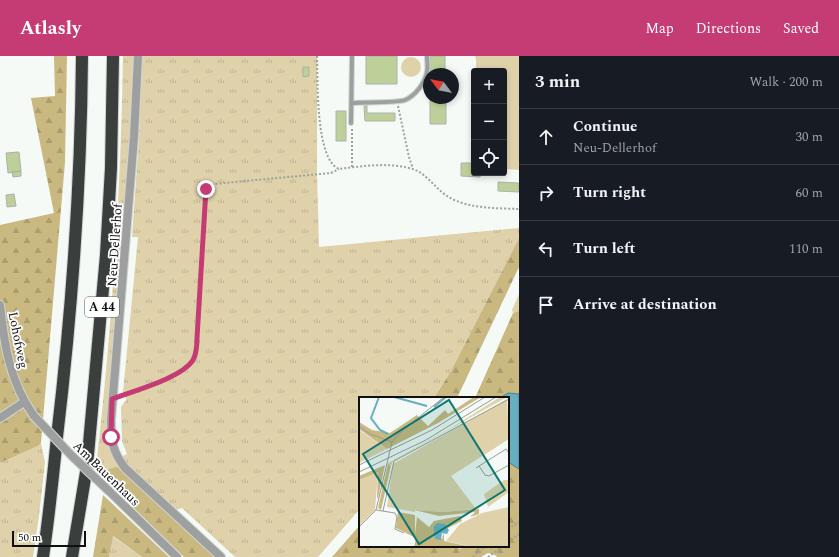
<!DOCTYPE html>
<meta charset="utf-8">
<style>
body{margin:0;font-family:Spectral,serif;background:#20242c;color:#f1f3f6}
.controls{position:absolute;right:12px;top:12px;display:grid;overflow:hidden;border-radius:4px;box-shadow:0 2px 6px #0003}
.controls button{width:36px;height:36px;display:grid;place-items:center;padding:0;border:0;border-bottom:1px solid #363941;background:#171b24;color:#f1f3f6;font:20px sans-serif}
.compass{position:absolute;left:423px;top:12px;width:36px;height:36px;border-radius:50%;background:#171b24;box-shadow:0 2px 6px #0003;rotate:302deg}
.scale{position:absolute;left:12px;bottom:10px;width:74px;box-sizing:border-box;padding-left:4px;border:2px solid #0e0f0e;border-top:0;font-size:11px;line-height:14px;white-space:nowrap;color:#0e0f0e;-webkit-text-stroke:3px #fff;paint-order:stroke}
.stop{position:absolute;width:12px;height:12px;margin:-9px;border:3px solid #c53c75;border-radius:50%;background:#fff}
.stop.end{background:#c53c75;border-color:#fff;box-shadow:0 1px 4px #0008}
.list{margin:0;padding:0;list-style:none}
h2{display:flex;justify-content:space-between;align-items:center;height:52px;margin:0;padding:0 16px;font-size:17px}
h2 small{font-size:13px;font-weight:400;color:#9ea1a6}
.list li{display:grid;grid-template-columns:26px 1fr auto;gap:12px;align-items:center;box-sizing:border-box;height:56px;padding:0 16px;border-top:1px solid #363941}
.list b{display:block;font-size:15px;white-space:nowrap}
.list p{margin:0;font-size:13px;white-space:nowrap;color:#9ea1a6}
.list em{font-size:13px;font-style:normal;color:#9ea1a6}
.icon{flex:none;width:22px;height:22px;fill:none;stroke:currentColor;stroke-width:2;stroke-linecap:round;stroke-linejoin:round}
.map{position:relative;flex:none;width:519px;height:501px;overflow:hidden}
header{display:flex;align-items:center;gap:24px;box-sizing:border-box;height:56px;padding:0 20px;background:#c53c75;color:#fff}
header strong{font-size:19px}
nav{display:flex;gap:22px;margin-inline-start:auto;font-size:14px}
main{display:flex}
aside{flex:1;background:#171b24}
.map>svg:first-child{display:block}
.grass{fill:url(#grass-tufts)}
.forest{fill:url(#forest-firs)}
.garden{fill:#dfd2ab}
.water{fill:#67aec0;stroke:#4c7e8b}
.building{fill:#bed09a;stroke:#aeb0ac}
.lines{fill:none;stroke-linecap:round;stroke-linejoin:round}
.lane-casing{stroke:#d0d4d1;stroke-width:6}
.street-casing{stroke:#d0d4d1;stroke-width:10}
.highway-casing{stroke:#d0d4d1;stroke-width:14}
.path{stroke:#9ea19e;stroke-width:2;stroke-dasharray:2 2;stroke-linecap:butt}
.lane{stroke:#9da09f;stroke-width:4}
.street{stroke:#9da09f;stroke-width:8}
.highway{stroke:#3a3f3e;stroke-width:12}
.street-bridge-casing{stroke:#d0d4d1;stroke-width:10;stroke-linecap:butt}
.street-bridge{stroke:#9da09f;stroke-width:8}
.route{stroke:#c53c75;stroke-width:5}
.labels{text-anchor:middle;stroke-width:3.5;stroke-linejoin:round;paint-order:stroke}
.shield{fill:#fff;stroke:#565756;stroke-width:1}
.shield-label{font-size:12px;font-weight:bold;fill:#0e0f0e}
.street-label{font-size:13px;fill:#0e0f0e;stroke:#fff}
.inset-river{fill:none;stroke:#67aec0;stroke-width:2}
.inset-road{fill:none;stroke:#999c99;stroke-width:1}
.view{fill:#0f766e;fill-opacity:0.15;stroke:#0f766e;stroke-width:2}
.inset-edge{fill:none;stroke:#0e0f0e;stroke-width:2}
</style>
<header>
<strong>Atlasly</strong>
<nav><a>Map</a><a>Directions</a><a>Saved</a></nav>
</header>
<main>
<div class="map">
<svg width="519" height="501" viewBox="0 0 519 501">
<defs>
<pattern id="grass-tufts" width="24" height="20" patternUnits="userSpaceOnUse"><rect width="24" height="20" fill="#dfd2ab"/><path d="M3 7l-1-3M5 7V3M7 7l1-3M15 17l-1-3M17 17v-4M19 17l1-3" fill="none" stroke="#beb392"/></pattern>
<pattern id="forest-firs" width="22" height="20" patternUnits="userSpaceOnUse"><rect width="22" height="20" fill="#cab881"/><path d="M5 1l3.5 6h-7zM16 11l3.5 6h-7z" fill="#ac9d6e"/></pattern>
</defs>
<rect width="100%" height="100%" fill="#f5faf6"/>
<path class="grass" d="M123,0H135L132,67L108,363C107,386 108,393 122,412L109,413L101,420L98,415L97,403C112,269 121,135 123,0Z
M142,0H317V117L319,191L519,172V182L451,315L434,342H360V453L318,501H235L182,452L176,454L127,409L121,401L127,398L122,385L121,351L126,344V339C149,330 179,324 194,303H192C177,323 147,329 125,337L123,336L138,181H132L139,80Z
M519,238V255L513,257L512,254Z
M41,387L45,406L39,460L33,501H0V407L38,390Z
M112,480L142,501H109Z"/>
<path class="forest" d="M54,0H67L65,106L41,387L38,390L0,407V169L54,157L31,42L55,40Z
M519,182V211L457,342H434L451,315Z
M519,255V338L508,337L500,342H475L513,257Z
M508,406L519,413V501H497L495,499L488,497L481,501H332L360,469V490H456L460,493L465,490H508Z
M116,411L122,412L215,501H184L101,420L109,413Z
M103,439L169,501H142L113,480L109,501H93Z"/>
<path class="garden" d="M475,0H519V114L504,113V15H476V3Z
M401 11a10 10 0 1 1 20 0a10 10 0 1 1-20 0Z"/>
<path class="water" d="M508,337L519,338V413L508,406V342H500Z"/>
<path class="building" d="M366,0H397V28H366Z
M430,0H445V18H430Z
M303,11H309V20L303,21Z
M430,42H446V68H430Z
M367,49V57H395V65H365L364,50Z
M336,55H346V85H336Z
M19,96L21,115L8,117L6,97Z
M461,107H474V117H481L480,121L461,120Z
M21,115V120L13,121L12,116Z
M498,126L519,127V136L498,135Z
M14,138L16,150L7,151L6,139Z"/>
<g class="lines">
<g class="lane-casing">
<path id="lane" d="M352,47C361,46 398,47 405,44C415,40 425,27 427,16C428,11 427,5 427,0
M351,67L352,0"/>
</g>
<g class="street-casing">
<path id="street" d="M138,0L134,81L111,364C111,384 112,395 125,412L221,501
M0,249C4,288 10,327 34,360
M0,362L24,346
M109,435L177,501"/>
</g>
<g class="highway-casing">
<path id="highway" d="M43,501C49,461 53,421 57,381C72,254 81,127 82,0
M72,501L87,410L106,199L111,112L113,0"/>
</g>
<path class="path" d="M317,0C318,24 315,103 339,113C363,110 389,106 413,113C427,118 435,132 447,140C467,153 496,152 519,153
M398,50L409,101L413,113
M352,73V112
M121,340C141,332 181,322 193,304C197,297 197,289 197,282L206,136L208,131L214,128L331,117L339,113
M508,473L519,466
M508,486L519,478
M473,501L485,490
M488,501L503,490"/>
<use href="#lane" class="lane"/>
<use href="#street" class="street"/>
<use href="#highway" class="highway"/>
<g class="street-bridge-casing">
<path id="street-bridge" d="M34,360L72,400L109,435"/>
</g>
<use href="#street-bridge" class="street-bridge"/>
</g>
<g class="lines">
<path class="route" d="M111,381L112,343C133,335 182,322 193,304C197,297 197,289 197,282L206,133"/>
</g>
<g class="labels">
<rect class="shield" x="85" y="241" width="34" height="20" rx="3"/>
<g class="shield-label">
<text x="102" y="255">A 44</text>
</g>
<g class="street-label">
<text transform="translate(114 189) rotate(-86)" y="5">Neu-Dellerhof</text>
<text transform="translate(19 284) rotate(79)" y="5">Lohofweg</text>
<text transform="translate(107 417) rotate(44)" y="5">Am Bauenhaus</text>
</g>
</g>
<g transform="translate(359 341)">
<rect width="150" height="150" fill="#f5faf6"/>
<path d="M141,0H148L34,64L32,69L29,66L92,31ZM148,2L150,42L92,79L117,112L84,115L56,113V115L28,110L34,67ZM0,32L3,35L28,52L0,66ZM19,74L16,113L0,129V83ZM150,110V150H113L87,144L101,127L123,116Z" fill="#dfd2ab"/>
<path d="M115,0H122L79,26L28,52L0,32V25L13,33L31,36L58,18L69,29L86,13L89,17ZM29,66L32,69L22,113L19,111ZM26,68L19,101H18L19,75L0,83V79ZM120,112V117L111,120L116,115L80,119L55,113L84,115ZM39,115L56,118V137L58,120L70,130L75,124L101,119L103,124L89,131L75,129L76,142H83L85,135V144L112,150H55L57,141L37,131Z" fill="#cab881"/>
<path d="M145,83H150V95L129,110L125,97Z" fill="#dfd2ab"/>
<path d="M79,126L86,127L90,133L88,137L83,136L82,143L76,142L75,138V129Z" fill="#67aec0"/>
<path class="inset-river" d="M20,0L12,21L21,33L29,37M35,0L68,9M75,10L87,0"/>
<path class="inset-road" d="M0,29L11,37L33,45M0,68L73,33L126,0M120,69L126,78L130,79L150,68M117,71L147,52L150,56M0,75L67,43L137,0M17,113L36,116L38,120L36,132L45,136M24,114L35,64L150,2M0,130L17,113L33,45L44,33L85,0"/>
<path class="view" d="M90,3L146,93L60,147L4,57Z"/>
<rect width="150" height="150" class="inset-edge"/>
</g>
</svg>
<div class="controls">
<button>+</button>
<button>−</button>
<button><svg class="icon" aria-label="locate" viewBox="0 0 24 24"><circle cx="12" cy="12" r="6"/><path d="M12 2v4M12 18v4M2 12h4M18 12h4"/></svg></button>
</div>
<svg class="compass" viewBox="-18 -18 36 36"><path d="M0-13l5 13h-10z" fill="#e53935"/><path d="M0 13l5-13h-10z" fill="#9ea1a6"/></svg>
<div class="scale">50 m</div>
<div class="stop" style="left:111px;top:381px"></div>
<div class="stop end" style="left:206px;top:133px"></div>
</div>
<aside>
<h2>3 min<small>Walk · 200 m</small></h2>
<ul class="list">
<li><svg class="icon" aria-label="ahead" viewBox="0 0 24 24"><path d="M12 20V5M6 11l6-6 6 6"/></svg><div><b>Continue</b><p>Neu-Dellerhof</p></div><em>30 m</em></li>
<li><svg class="icon" aria-label="right" viewBox="0 0 24 24"><path d="M7 20v-9h11M14 6l5 5-5 5"/></svg><div><b>Turn right</b></div><em>60 m</em></li>
<li><svg class="icon" aria-label="left" viewBox="0 0 24 24"><path d="M17 20v-9H6M10 6l-5 5 5 5"/></svg><div><b>Turn left</b></div><em>110 m</em></li>
<li><svg class="icon" aria-label="arrive" viewBox="0 0 24 24"><path d="M6 21V4h12l-3 4 3 4H6"/></svg><div><b>Arrive at destination</b></div></li>
</ul>
</aside>
</main>
